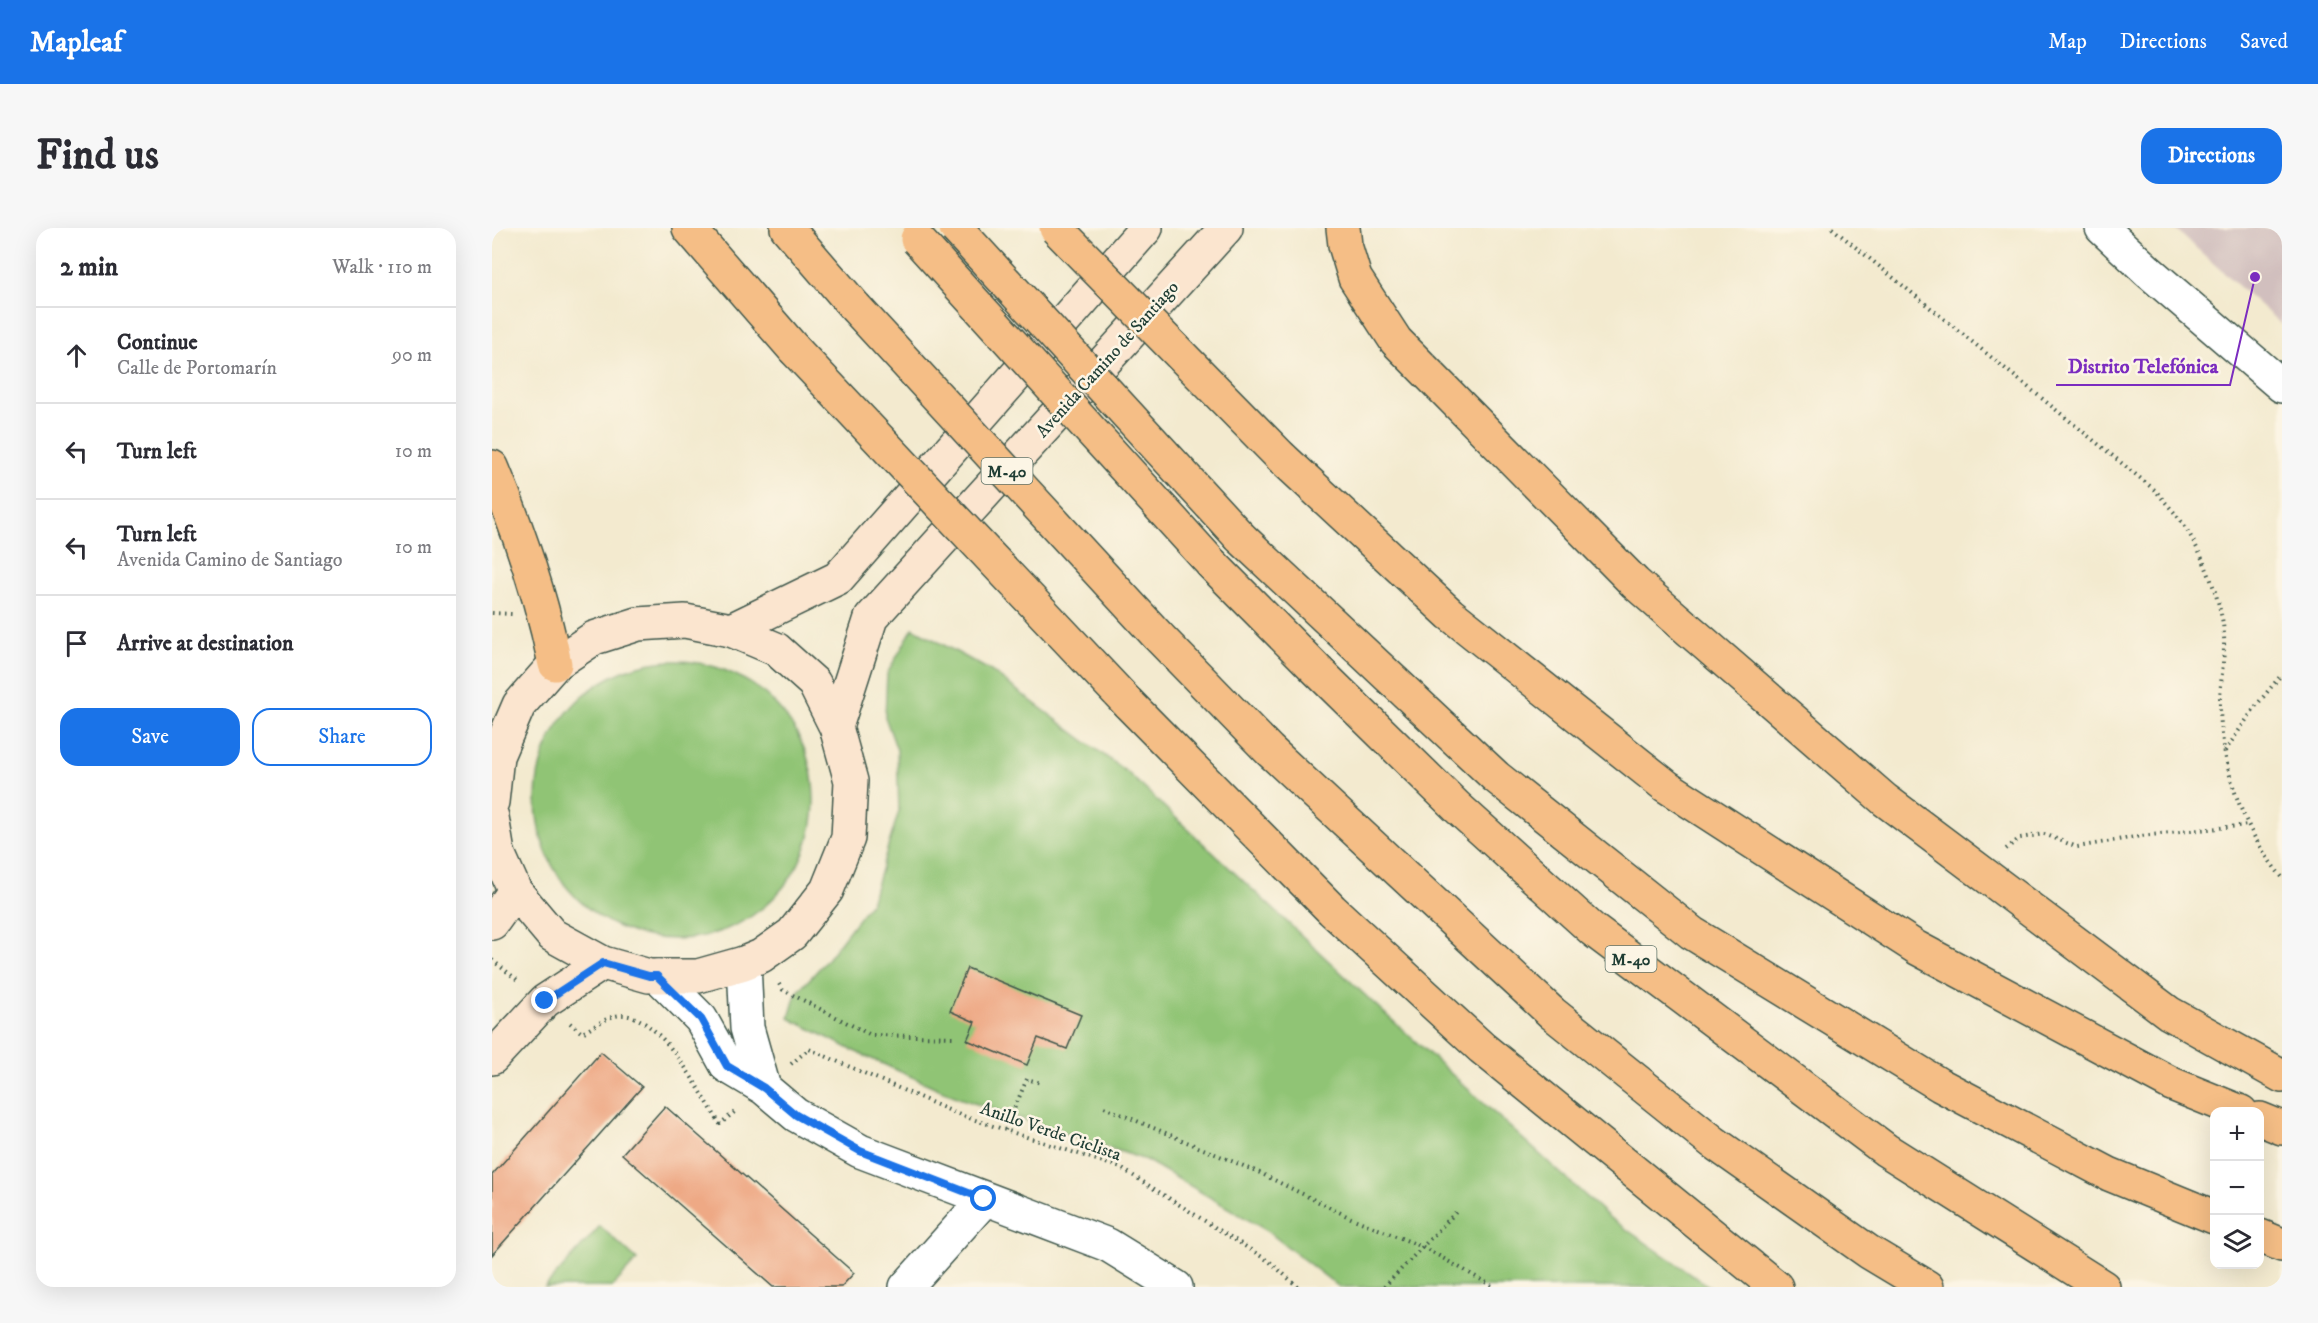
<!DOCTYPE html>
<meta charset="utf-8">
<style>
body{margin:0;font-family:"IM FELL DW Pica",serif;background:#f7f7f7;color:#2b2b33}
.controls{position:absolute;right:18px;bottom:18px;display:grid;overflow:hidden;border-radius:12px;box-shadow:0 6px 24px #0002}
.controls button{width:54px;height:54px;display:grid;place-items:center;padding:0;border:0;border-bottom:2px solid #e1e1e2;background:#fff;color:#2b2b33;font:30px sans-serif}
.stop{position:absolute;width:18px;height:18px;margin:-14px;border:4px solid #1a73e8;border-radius:50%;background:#fff}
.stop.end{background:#1a73e8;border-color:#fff;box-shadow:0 2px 6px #0008}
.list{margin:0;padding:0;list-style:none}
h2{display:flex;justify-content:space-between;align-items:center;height:78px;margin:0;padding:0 24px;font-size:26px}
h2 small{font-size:20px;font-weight:400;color:#7c7c81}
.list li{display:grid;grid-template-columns:39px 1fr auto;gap:18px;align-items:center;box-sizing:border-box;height:96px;padding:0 24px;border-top:2px solid #e1e1e2}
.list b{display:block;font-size:22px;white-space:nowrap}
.list p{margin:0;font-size:20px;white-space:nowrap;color:#7c7c81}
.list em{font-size:20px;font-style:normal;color:#7c7c81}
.actions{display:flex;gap:12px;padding:18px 24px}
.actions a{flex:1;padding:14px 0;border:2px solid #1a73e8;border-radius:18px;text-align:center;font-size:21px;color:#1a73e8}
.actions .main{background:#1a73e8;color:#fff}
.icon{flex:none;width:33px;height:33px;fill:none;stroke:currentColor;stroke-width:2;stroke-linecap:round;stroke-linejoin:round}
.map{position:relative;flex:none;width:1790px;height:1059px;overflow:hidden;border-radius:18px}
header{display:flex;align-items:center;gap:36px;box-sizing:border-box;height:84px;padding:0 30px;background:#1a73e8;color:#fff}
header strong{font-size:28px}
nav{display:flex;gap:33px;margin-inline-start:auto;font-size:21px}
.intro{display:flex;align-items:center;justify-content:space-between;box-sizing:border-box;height:144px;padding:0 36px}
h1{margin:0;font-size:42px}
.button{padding:15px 27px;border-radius:18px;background:#1a73e8;color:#fff;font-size:21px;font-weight:700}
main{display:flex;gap:36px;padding:0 36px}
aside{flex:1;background:#fff;border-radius:18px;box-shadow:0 6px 24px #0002}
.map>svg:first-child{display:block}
.industrial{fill:#d1bfbe}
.green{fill:#90c475;stroke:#588054;stroke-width:1.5}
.building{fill:#eea985}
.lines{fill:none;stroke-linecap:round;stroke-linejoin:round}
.street-casing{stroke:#3f574b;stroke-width:36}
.secondary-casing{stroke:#3f574b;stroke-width:36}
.highway-casing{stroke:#3f574b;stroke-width:36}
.path{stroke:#3f574b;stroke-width:4;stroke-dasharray:1.5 4.5;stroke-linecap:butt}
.street{stroke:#fff;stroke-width:33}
.secondary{stroke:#fbe5cf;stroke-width:33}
.highway{stroke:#f5be86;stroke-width:33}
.highway-bridge-casing{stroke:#3f574b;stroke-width:36;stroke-linecap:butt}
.highway-bridge{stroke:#f5be86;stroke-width:33}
.route{stroke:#1a73e8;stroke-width:8}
.labels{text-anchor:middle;stroke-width:5;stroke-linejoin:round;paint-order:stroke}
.shield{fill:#fcf5e5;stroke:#617469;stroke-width:1.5}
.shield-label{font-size:16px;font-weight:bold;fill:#1f3d34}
.street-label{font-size:18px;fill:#1f3d34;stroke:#fcf5e5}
.leader{fill:none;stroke:#7b2cbf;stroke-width:2}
.callout-dot{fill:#7b2cbf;stroke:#fcf5e5;stroke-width:2}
.callout-label{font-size:20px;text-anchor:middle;font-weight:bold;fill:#7b2cbf;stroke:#fcf5e5;stroke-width:5;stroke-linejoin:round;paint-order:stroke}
</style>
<header>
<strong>Mapleaf</strong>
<nav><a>Map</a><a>Directions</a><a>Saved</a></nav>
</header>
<div class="intro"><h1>Find us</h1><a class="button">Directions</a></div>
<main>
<aside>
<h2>2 min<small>Walk · 110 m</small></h2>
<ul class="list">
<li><svg class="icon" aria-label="ahead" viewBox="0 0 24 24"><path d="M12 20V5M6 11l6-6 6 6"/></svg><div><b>Continue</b><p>Calle de Portomarín</p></div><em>90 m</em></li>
<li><svg class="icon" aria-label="left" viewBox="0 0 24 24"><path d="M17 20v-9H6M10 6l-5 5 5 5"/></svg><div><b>Turn left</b></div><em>10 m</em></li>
<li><svg class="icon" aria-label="left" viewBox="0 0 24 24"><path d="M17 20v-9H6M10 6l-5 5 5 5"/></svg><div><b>Turn left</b><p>Avenida Camino de Santiago</p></div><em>10 m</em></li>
<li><svg class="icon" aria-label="arrive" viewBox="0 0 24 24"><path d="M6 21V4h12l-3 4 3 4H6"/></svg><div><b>Arrive at destination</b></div></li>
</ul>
<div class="actions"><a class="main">Save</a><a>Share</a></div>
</aside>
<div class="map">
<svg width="1790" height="1059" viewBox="0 0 1790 1059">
<rect width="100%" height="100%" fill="#fcf5e5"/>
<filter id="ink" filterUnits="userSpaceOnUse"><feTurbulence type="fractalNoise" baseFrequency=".0167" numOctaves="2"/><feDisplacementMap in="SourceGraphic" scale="12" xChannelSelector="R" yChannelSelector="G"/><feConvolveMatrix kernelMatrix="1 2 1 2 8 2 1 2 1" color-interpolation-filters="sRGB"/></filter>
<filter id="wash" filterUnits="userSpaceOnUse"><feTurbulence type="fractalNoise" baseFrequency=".008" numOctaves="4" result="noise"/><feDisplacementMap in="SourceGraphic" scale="24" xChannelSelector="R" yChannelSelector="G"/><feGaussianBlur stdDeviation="1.35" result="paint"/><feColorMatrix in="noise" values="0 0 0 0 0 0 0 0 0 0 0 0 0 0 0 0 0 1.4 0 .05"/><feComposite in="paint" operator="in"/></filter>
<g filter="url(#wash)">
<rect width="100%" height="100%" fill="#f3eacf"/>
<path class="industrial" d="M1682,0H1790V97Z"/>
<path class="green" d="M421,400L499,443L636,545L889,782L1118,990L1218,1059H847L774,1002L654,932L467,870L362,823L297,790L304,766L333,734L379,674L407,583L405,522L393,489L395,446Z
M44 572a139 139 0 1 1 278 0a139 139 0 1 1-278 0Z
M108,998L145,1032L120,1059H53Z"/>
<g id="blocks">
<path class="building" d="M475,740L589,787L575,821L546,810L535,837L475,812L483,794L458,783Z
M109,824L150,859L0,1027V947Z
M173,878L362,1045L349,1059H281L130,926Z"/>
</g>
</g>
<g filter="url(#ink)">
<use href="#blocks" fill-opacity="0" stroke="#3f574b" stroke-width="1.5"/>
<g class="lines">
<g class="street-casing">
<path id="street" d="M1610,0L1656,43L1790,158
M252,735L255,800L272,860
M166,748L209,791L235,838L272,860L304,887L368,923L616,1017L684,1059
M414,1059L493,971"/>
</g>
<g class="secondary-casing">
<path id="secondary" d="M239,402L346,350L654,0
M344,499L379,390L734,0
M0,574L5,528L27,477L63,436L102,410L146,396L193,393L239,402L284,421L322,455L344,499L359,553L356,610L335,662L300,706L269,728L252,735L206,748H157L111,735L60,707L23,663L6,625L0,589
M0,695L23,663
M0,830L53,773L111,735"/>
</g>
<g class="highway-casing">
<path id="highway" d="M197,0L302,121
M295,0L363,79
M851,0L853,17L863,50L904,113L1143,355L1393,572L1677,785L1790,848
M789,229L958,386L1174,558L1425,720L1680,856L1749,884
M0,239C27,303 49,367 63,436
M748,309L1004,549L1200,705L1448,857L1617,946L1722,989
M720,336L825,442L965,579L1101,702L1394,922L1611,1059
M666,408L777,522L1060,785L1221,914L1377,1024L1435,1059
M636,475L840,682L990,820L1284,1059
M1768,891L1790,900
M1768,1008L1790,1017"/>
</g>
<path class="path" d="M1340,0L1664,263C1674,276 1687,288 1695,302C1710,327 1723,358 1729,386C1737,417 1727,450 1728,481C1730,541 1751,603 1790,649
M0,385L20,386
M1733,523L1763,479L1790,446
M1514,621L1528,610L1552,606L1585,619L1649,608L1756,597
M0,732L28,754
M287,756L291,762L379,807L463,809
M78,795L90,805C100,800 112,791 123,788C164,777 210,867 228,896L245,882
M299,836L317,821L468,887L629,940L778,1034L806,1059
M612,879L768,945L859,990L931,1019L1002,1059
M513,902L535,851L549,855
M892,1059L965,983"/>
<use href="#street" class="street"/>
<use href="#secondary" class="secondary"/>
<use href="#highway" class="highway"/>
<g class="highway-bridge-casing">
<path id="highway-bridge" d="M464,0L748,309
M564,0L789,229
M425,11L720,336
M363,79L666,408
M302,121L636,475"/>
</g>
<use href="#highway-bridge" class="highway-bridge"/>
</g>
</g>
<g class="lines" filter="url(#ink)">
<path class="route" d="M53,773L111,735L157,748H165L209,791L235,838L272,860L304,887L368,923L492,971"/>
</g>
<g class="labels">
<g class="shield">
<rect x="489.5" y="230" width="51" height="26" rx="4.5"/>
<rect x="1113.5" y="718" width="51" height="26" rx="4.5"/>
</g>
<g class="shield-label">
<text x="515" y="249">M-40</text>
<text x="1139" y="737">M-40</text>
</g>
<g class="street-label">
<text transform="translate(615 131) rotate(-48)" y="6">Avenida Camino de Santiago</text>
<text transform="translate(559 903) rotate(19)" y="6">Anillo Verde Ciclista</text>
</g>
</g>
<path class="leader" d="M1763 49L1738 157H1564"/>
<circle class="callout-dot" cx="1763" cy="49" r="6"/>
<g class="callout-label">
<text x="1651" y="145">Distrito Telefónica</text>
</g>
</svg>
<div class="controls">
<button>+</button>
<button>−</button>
<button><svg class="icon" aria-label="layers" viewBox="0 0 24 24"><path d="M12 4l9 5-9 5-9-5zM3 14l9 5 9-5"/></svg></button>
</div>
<div class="stop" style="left:492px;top:971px"></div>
<div class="stop end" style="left:53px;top:773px"></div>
</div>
</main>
